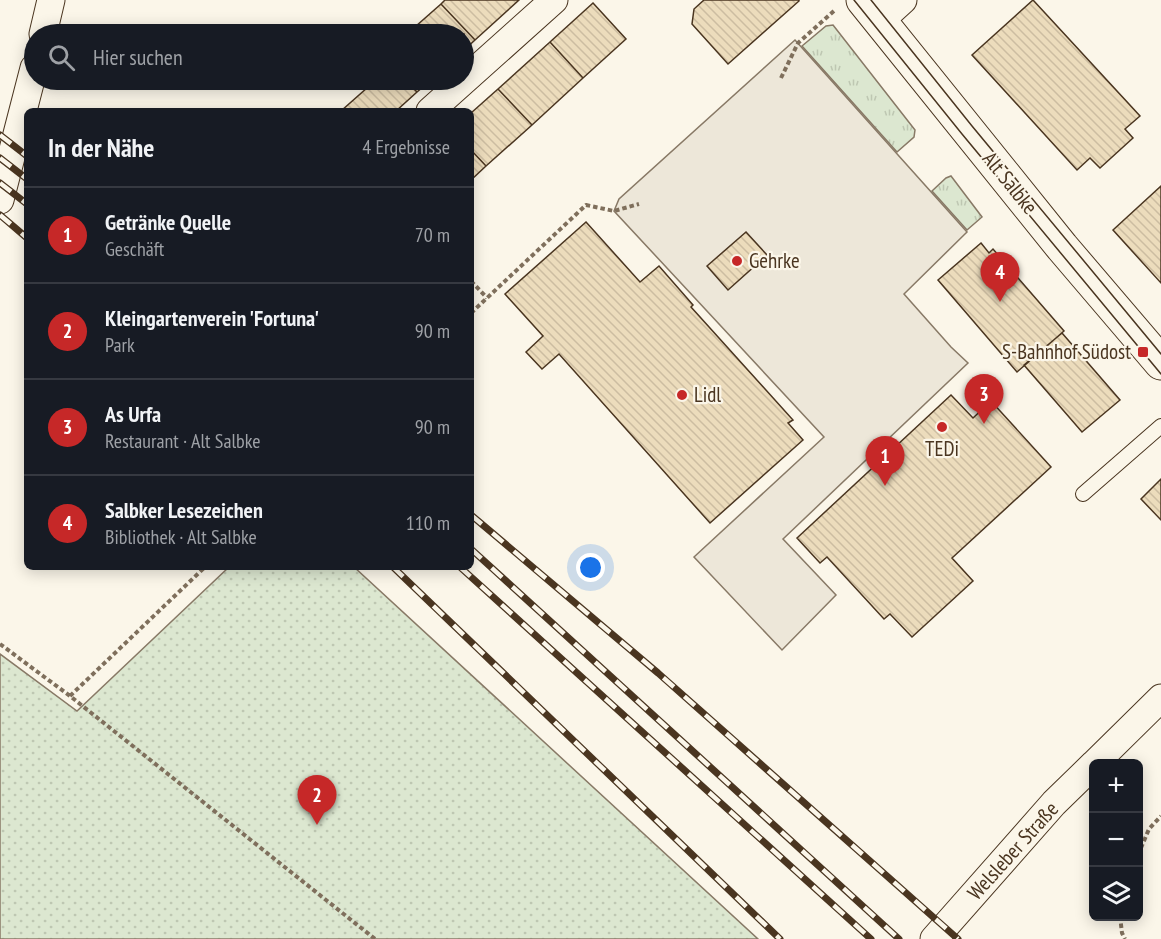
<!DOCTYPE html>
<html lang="de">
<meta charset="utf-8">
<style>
body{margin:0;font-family:"PT Sans Narrow",sans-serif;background:#20242c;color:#f1f3f6}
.controls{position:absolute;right:18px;bottom:18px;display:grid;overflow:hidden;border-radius:9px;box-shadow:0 3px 15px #0003}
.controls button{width:54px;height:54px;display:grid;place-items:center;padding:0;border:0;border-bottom:2px solid #363941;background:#171b24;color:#f1f3f6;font:30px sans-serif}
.you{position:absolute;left:591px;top:568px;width:21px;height:21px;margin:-15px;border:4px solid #fff;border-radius:50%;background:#1a73e8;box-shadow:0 0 0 9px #1a73e833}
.badge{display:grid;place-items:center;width:39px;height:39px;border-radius:50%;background:#c62828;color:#fff;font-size:20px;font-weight:700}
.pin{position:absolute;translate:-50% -50px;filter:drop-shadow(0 2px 3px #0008)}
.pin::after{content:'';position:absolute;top:32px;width:21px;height:18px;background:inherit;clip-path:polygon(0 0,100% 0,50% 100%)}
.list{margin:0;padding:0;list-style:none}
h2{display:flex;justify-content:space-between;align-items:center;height:78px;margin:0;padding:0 24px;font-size:26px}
h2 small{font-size:20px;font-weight:400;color:#9ea1a6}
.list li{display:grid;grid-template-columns:39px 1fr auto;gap:18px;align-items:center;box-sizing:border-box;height:96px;padding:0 24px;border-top:2px solid #363941}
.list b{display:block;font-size:22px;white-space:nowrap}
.list p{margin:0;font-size:20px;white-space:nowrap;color:#9ea1a6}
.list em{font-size:20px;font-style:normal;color:#9ea1a6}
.icon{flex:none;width:33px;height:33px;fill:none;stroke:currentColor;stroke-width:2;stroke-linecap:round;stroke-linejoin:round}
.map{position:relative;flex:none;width:1161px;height:939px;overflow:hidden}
.search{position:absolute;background:#171b24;box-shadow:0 3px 15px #0003;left:24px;top:24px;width:450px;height:66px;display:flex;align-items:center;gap:15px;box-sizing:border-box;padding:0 21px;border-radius:33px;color:#9ea1a6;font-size:22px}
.panel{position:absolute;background:#171b24;box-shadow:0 3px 15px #0003;left:24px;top:108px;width:450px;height:462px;border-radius:9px}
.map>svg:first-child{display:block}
.grass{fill:url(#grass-tufts);stroke:#887966;stroke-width:1.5}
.garden{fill:url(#garden-dots);stroke:#887966;stroke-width:1.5}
.parking{fill:#ede7d9;stroke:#887966;stroke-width:1.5}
.building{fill:url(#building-back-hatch);stroke:#4a3520;stroke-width:1.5}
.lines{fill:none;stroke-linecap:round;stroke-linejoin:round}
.lane-casing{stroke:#4a3520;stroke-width:16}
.street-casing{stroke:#4a3520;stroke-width:29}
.secondary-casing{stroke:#4a3520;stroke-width:35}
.path{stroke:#7f6f5c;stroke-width:4;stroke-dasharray:4.5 3;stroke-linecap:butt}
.lane{stroke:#fbf6e9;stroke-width:14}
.street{stroke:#fbf6e9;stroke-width:27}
.secondary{stroke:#fbf6e9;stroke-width:33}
.tram{stroke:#4a3520;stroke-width:1.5}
.rail-casing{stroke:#4a3520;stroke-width:7}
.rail{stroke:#fbf6e9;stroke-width:4.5;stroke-dasharray:14;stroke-linecap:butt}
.poi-dot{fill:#c62828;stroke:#fbf6e9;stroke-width:2}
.labels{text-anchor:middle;stroke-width:4.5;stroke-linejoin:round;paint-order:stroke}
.street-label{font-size:21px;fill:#4a3520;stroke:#fbf6e9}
.poi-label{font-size:21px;fill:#4a3520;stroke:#fbf6e9;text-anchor:start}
</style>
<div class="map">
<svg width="1161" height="939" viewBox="0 0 1161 939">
<defs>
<pattern id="grass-tufts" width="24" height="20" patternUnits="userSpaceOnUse" patternTransform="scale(1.5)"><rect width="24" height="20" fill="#dce7d0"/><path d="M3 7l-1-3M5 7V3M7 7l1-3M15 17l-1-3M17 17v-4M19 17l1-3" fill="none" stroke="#bec7b2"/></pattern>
<pattern id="garden-dots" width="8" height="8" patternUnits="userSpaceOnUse" patternTransform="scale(1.5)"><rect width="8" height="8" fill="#dce7d0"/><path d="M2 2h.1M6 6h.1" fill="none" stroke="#bec7b2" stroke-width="1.8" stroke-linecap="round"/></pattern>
<pattern id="building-back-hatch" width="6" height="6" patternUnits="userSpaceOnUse" patternTransform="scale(1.5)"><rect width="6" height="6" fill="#ecdcbc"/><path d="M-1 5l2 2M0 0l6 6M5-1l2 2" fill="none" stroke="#ccbda1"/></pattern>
</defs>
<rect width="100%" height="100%" fill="#fbf6e9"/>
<path class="grass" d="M833,25L915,130L914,137L897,152L802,46L826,26Z
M951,176L982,217L967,230L932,191L946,178Z"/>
<path class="garden" d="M229,567H354L758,939H0V654L77,711Z"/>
<path class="parking" d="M795,40L967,232L904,294L951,347L968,363L783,539L836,595L782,650L694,557L824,437L614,211L619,199Z"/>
<path class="building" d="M445,0H519L475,40L441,4Z
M704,0H799V1L728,64L692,24L694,9Z
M1033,0L1140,116L1125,129L1133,138L1100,168L1090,158L1077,170L972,55Z
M593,3L626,39L583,78L550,42Z
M441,4L475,40L464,50V34H407Z
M550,42L583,78L532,125L498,89Z
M376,80H405L417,92L396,111H341Z
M405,80H431L417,92Z
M498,89L532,125L486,166L471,150V113Z
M471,150L486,166L471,180Z
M1161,186V283L1113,230Z
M586,222L640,282L659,266L693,305L691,307L793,420L788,423L803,440L710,523L559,354L542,369L526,352L543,336L505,294Z
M746,232L767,255L728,290L707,266Z
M981,243L989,253L993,249L1064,331L1017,372L938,280Z
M1062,333L1120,400L1082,432L1024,365Z
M951,395L973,418L991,401L1051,467L952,558L973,581L912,637L890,614L884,619L827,557L820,563L797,538Z
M1161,479V520L1141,499Z"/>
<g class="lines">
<g class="lane-casing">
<path id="lane" d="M1083,494L1161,426"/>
</g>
<g class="street-casing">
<path id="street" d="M880,21L903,0
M43,34L51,0
M430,111L554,0
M0,200L34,68
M1094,764L1161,698
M934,939L1054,803L1094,764"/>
</g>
<g class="secondary-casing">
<path id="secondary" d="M863,0L1062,247L1161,363"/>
</g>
<path class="path" d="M781,78L798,43L835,10
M471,281L487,298
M471,313L586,205L614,211L639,204
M0,644L70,696L375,939
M70,696L205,567
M1138,855L1149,829L1161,816
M1120,916L1122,933L1125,939"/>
<use href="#lane" class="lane"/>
<use href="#street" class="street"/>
<use href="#secondary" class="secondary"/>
<path class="tram" d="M854,0L962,134L1161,374
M871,0L972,126L1161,354"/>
<g class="rail-casing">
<path id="rail" d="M0,135L27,156
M0,158L27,179
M0,183L27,204
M0,215L27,238
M471,515L658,673L958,939
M471,549L899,939
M393,567L780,939
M460,567L871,939"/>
</g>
<use href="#rail" class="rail"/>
</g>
<g class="poi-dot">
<circle cx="737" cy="261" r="6"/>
<rect x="1137" y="346" width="12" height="12" rx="3"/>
<circle cx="682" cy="395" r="6"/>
<circle cx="942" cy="427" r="6"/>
</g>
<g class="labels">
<g class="street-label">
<text transform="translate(1010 183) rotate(51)" y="7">Alt Salbke</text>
<text transform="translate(1013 851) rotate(-48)" y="7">Welsleber Straße</text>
</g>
<g class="poi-label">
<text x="749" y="268">Gehrke</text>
<text x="1131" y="359" text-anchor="end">S-Bahnhof Südost</text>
<text x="694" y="402">Lidl</text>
<text x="942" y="456" text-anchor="middle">TEDi</text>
</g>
</g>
</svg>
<div class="controls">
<button>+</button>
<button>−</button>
<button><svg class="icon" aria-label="layers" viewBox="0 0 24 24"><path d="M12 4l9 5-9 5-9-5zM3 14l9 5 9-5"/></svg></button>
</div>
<div class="you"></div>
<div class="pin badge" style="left:885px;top:486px">1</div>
<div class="pin badge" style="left:317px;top:825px">2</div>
<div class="pin badge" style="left:984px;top:424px">3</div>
<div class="pin badge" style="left:1000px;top:302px">4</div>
<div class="search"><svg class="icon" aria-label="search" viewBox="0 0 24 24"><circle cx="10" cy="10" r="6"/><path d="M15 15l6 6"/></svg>Hier suchen</div>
<section class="panel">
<h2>In der Nähe<small>4 Ergebnisse</small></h2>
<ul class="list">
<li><span class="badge">1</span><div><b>Getränke Quelle</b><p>Geschäft</p></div><em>70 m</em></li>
<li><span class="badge">2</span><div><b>Kleingartenverein 'Fortuna'</b><p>Park</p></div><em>90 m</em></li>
<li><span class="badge">3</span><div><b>As Urfa</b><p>Restaurant · Alt Salbke</p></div><em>90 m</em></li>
<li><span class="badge">4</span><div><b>Salbker Lesezeichen</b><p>Bibliothek · Alt Salbke</p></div><em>110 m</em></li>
</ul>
</section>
</div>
